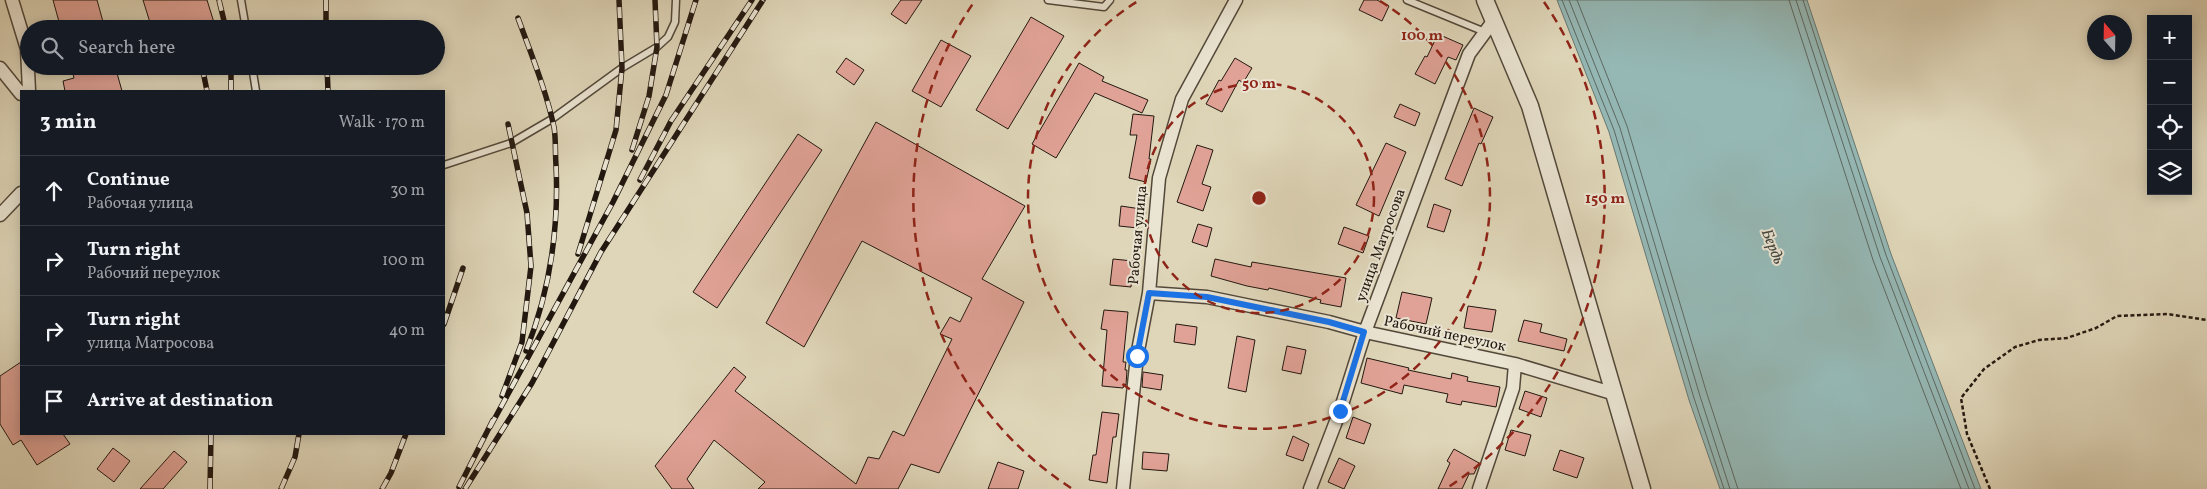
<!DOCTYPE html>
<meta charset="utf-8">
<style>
body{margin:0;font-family:Vollkorn,serif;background:#20242c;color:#f1f3f6}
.controls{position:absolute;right:15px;top:15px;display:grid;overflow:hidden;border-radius:0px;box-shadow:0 2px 12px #0003}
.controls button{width:45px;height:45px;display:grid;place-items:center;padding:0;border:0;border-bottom:1px solid #363941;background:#171b24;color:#f1f3f6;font:25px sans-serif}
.compass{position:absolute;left:2087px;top:15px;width:45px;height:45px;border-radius:50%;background:#171b24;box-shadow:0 2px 12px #0003;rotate:340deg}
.stop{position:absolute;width:15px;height:15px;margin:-11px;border:4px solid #1a73e8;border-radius:50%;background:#fff}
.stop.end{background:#1a73e8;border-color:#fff;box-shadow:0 1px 5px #0008}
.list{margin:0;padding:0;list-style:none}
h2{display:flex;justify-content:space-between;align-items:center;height:65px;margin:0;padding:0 20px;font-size:21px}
h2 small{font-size:16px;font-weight:400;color:#9ea1a6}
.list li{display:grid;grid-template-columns:32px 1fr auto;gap:15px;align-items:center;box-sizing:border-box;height:70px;padding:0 20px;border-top:1px solid #363941}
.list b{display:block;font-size:19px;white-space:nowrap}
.list p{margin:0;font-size:16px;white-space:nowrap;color:#9ea1a6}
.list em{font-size:16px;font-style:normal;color:#9ea1a6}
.icon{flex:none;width:28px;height:28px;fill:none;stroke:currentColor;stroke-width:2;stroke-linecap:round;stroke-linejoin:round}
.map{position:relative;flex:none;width:2207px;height:489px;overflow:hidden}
.search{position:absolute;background:#171b24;box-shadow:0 2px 12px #0003;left:20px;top:20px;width:425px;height:55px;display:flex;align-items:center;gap:12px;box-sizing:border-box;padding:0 18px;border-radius:28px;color:#9ea1a6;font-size:19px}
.panel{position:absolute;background:#171b24;box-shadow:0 2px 12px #0003;left:20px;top:90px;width:425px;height:345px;border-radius:0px}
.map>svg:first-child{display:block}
.water{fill:#95b8b5;stroke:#677873}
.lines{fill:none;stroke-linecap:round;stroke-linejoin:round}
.shore{stroke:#5c6862;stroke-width:1}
.building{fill:#e0a296;stroke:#231810}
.service-casing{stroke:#52483a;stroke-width:9}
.minor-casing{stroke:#52483a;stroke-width:15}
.tertiary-casing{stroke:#52483a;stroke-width:19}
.path{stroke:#231810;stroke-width:2.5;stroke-dasharray:4 2.5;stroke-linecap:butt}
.service{stroke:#eae4d2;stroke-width:6}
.minor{stroke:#eae4d2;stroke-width:12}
.tertiary{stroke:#eae4d2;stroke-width:16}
.rail-casing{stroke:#231810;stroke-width:5.5}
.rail{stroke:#eae4d2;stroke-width:4;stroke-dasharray:11;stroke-linecap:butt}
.route{stroke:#1a73e8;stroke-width:6}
.ring{fill:none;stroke:#8f2418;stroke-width:2.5;stroke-dasharray:9 6}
.labels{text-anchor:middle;stroke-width:4;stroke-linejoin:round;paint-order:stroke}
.street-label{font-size:15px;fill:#231810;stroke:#eae4d2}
.water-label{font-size:16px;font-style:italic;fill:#454842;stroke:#eae4d2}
.centre{fill:#8f2418;stroke:#eae4d2;stroke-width:2.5}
.ring-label{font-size:15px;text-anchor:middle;font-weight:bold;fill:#8f2418;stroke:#eae4d2;stroke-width:4;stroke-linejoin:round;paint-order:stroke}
</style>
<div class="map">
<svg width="2207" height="489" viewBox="0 0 2207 489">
<rect width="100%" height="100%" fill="#dfd6b9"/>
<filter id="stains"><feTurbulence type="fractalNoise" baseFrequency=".004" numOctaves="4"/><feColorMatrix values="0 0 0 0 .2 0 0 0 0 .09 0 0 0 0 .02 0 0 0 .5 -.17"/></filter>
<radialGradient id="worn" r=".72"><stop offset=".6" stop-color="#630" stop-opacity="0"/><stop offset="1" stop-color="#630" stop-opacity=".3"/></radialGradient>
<path class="water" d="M1557,0H1807L1891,254L1981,489H1720L1689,400L1609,132Z"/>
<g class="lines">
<path class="shore" d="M1562,0L1614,130L1694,398L1724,489
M1569,0L1620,128L1700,396L1730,489
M1577,0L1627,126L1707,394L1738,489
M1789,0L1873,260L1961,489
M1796,0L1880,257L1969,489
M1803,0L1886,255L1975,489"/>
</g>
<path class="building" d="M53,0H97L105,29H61Z
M143,0H207L216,29H152Z
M901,0H922L906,24L891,14Z
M1364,0H1377L1389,6L1382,21L1359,10Z
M1031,17L1064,36L1008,129L976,110Z
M1438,34L1463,45L1456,60L1448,57L1435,84L1415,74L1425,56L1427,57Z
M941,40L971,56L941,107L912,91Z
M846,58L864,70L854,85L836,72Z
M1235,58L1252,68L1243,83L1239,80L1222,112L1206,104L1219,80L1221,81Z
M1079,63L1104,77L1102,81L1148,100L1142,113L1095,93L1056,158L1032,144Z
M71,66H115L122,91H65L63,81L74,78Z
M1400,104L1420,113L1415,126L1394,117Z
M1474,108L1493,117L1481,144L1479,143L1462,186L1445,179Z
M1133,114L1154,116L1149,159H1151L1146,182L1129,178L1137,135H1130Z
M876,122L1025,206L982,279L1024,302L939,473L911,464L898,489H758L765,482L714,440L687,479L694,489H672L655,466L734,367L746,377L735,391L856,484L868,457L879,459L893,431L904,436L952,339L940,334L950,317L960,322L972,298L862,241L804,347L766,323Z
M798,134L822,150L717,308L693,292Z
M1386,143L1406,152L1379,216L1356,205Z
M1197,145L1213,150L1202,184L1211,187L1203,211L1177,202Z
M1434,204L1451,210L1444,232L1427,227Z
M1121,206L1141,209L1138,228L1119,226Z
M1198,224L1212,228L1207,247L1192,242Z
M1344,227L1369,236L1363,253L1338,244Z
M1113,259L1133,261L1131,287L1110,285Z
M1215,259L1251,267L1252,262L1346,278L1341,307L1320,303L1321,300L1269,288L1268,290L1247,286L1211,276Z
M1402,292L1432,298L1426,324L1396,318Z
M1468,306L1496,310L1492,332L1464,328Z
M1104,310L1128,312L1123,362H1126L1125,370H1127L1126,385L1124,384L1123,388L1102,386L1107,330L1101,329Z
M1524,320L1542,324L1540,332L1567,339L1564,351L1518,341Z
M1176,324L1197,327L1195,345L1174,342Z
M1237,336L1255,340L1246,392L1228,388Z
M1287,346L1306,350L1301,374L1282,370Z
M1367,358L1409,368L1408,370L1451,379L1452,373L1468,377L1467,381L1500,387L1496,407L1462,401L1461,405L1446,402L1448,394L1404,385L1402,394L1361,383Z
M21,362V434H63L70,444L37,465L21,440L13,445L0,424V376Z
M1143,372L1163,375L1161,390L1142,387Z
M1525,391L1547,398L1541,417L1519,409Z
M1102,412L1119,414L1116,437H1113L1107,483L1089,480L1093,455H1096Z
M1353,417L1371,424L1364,444L1346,438Z
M1511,430L1531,435L1525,456L1505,450Z
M1293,436L1309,444L1303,461L1286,455Z
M113,448L130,461L114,482L97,469Z
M1454,449L1479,463L1478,465L1474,474H1469L1462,489H1438L1450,463L1447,461Z
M1560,450L1584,458L1577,478L1553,470Z
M174,451L187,462L163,489H140Z
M1143,452L1169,454L1167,471L1142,469Z
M1339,458L1355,466L1344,489L1328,482Z
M998,462L1024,471L1018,489H988Z"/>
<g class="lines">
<g class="service-casing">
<path id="service" d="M241,0L246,29
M1048,0L1104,7L1110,0
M1407,0L1485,32
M252,66L256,91
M444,165L511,143L552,119L622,68L657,47L668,37L675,22L676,0"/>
</g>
<g class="minor-casing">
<path id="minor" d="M12,0L27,49L29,91
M0,68L21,94
M0,215L21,193
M1149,293L1207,297L1329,322L1365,332L1515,364L1615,394
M1123,489L1137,356L1149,293L1159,178L1182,99L1236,0
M1310,489L1340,411L1365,332L1469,54L1494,20
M1479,489L1513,388L1515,364"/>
</g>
<g class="tertiary-casing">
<path id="tertiary" d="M1485,0L1530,106L1642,489"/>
</g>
<path class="path" d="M1990,489L1967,434L1961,398L1984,369L2015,347L2039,340L2067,338L2096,328L2117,316L2167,314L2207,320"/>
<use href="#service" class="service"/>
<use href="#minor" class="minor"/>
<use href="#tertiary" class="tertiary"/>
<g class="rail-casing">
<path id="rail" d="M219,0L226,29
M326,0V29
M518,18C531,54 546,90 554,127C556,139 555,152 556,165C559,229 550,291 526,351
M202,66L207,91
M327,66L328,91
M231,91V66
M632,150L649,96L657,47L655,0
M640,180L671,121L752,0
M578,254L616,130L622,68L619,0
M444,324L463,268
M502,396L522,342L531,266L527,213L508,124
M490,427L613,202L666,95L696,0
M459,487L493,420
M210,489L211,434
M281,489L295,457L299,434
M382,489L391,473L406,434
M465,489L532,383L601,252L763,0"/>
</g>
<use href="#rail" class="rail"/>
</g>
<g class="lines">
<path class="route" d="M1137,356L1149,293L1207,297L1329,322L1364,332L1340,411"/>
</g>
<g class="ring">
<circle cx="1259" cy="198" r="115"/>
<path d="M1380 1A231 231 0 1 1 1138 1"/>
<path d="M1071 488A346 346 0 0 1 974 2M1544 2A346 346 0 0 1 1447 488"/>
</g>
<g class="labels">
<g class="street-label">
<text transform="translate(1137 235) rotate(-85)" y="5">Рабочая улица</text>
<text transform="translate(1380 245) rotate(-70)" y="5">улица Матросова</text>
<text transform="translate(1445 333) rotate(12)" y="5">Рабочий переулок</text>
</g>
<g class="water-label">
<text transform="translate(1774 246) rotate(68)" y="6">Бердь</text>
</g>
</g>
<circle cx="1259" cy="198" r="8" class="centre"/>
<g class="ring-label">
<text x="1422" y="40">100 m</text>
<text x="1259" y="88">50 m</text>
<text x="1605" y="203">150 m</text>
</g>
<rect width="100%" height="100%" filter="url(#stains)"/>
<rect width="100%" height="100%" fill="url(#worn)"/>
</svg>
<div class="controls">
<button>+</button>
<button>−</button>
<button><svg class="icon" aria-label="locate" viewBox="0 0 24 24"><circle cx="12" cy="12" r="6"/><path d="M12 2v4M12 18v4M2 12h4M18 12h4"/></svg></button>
<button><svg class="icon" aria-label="layers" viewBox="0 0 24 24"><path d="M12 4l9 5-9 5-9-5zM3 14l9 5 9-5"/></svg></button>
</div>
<svg class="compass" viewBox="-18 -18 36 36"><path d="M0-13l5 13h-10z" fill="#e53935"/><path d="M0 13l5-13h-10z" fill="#9ea1a6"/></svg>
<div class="stop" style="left:1137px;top:356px"></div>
<div class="stop end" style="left:1340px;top:411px"></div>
<div class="search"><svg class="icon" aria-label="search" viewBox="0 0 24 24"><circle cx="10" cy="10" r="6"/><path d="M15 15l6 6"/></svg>Search here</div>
<section class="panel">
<h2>3 min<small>Walk · 170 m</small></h2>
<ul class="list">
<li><svg class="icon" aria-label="ahead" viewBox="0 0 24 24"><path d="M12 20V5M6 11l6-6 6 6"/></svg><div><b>Continue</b><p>Рабочая улица</p></div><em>30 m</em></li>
<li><svg class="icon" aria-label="right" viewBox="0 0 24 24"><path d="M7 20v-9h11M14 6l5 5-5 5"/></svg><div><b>Turn right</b><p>Рабочий переулок</p></div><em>100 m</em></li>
<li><svg class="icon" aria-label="right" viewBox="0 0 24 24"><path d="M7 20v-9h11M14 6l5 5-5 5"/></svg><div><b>Turn right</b><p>улица Матросова</p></div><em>40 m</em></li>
<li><svg class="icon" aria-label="arrive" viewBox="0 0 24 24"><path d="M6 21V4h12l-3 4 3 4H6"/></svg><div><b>Arrive at destination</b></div></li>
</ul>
</section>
</div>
